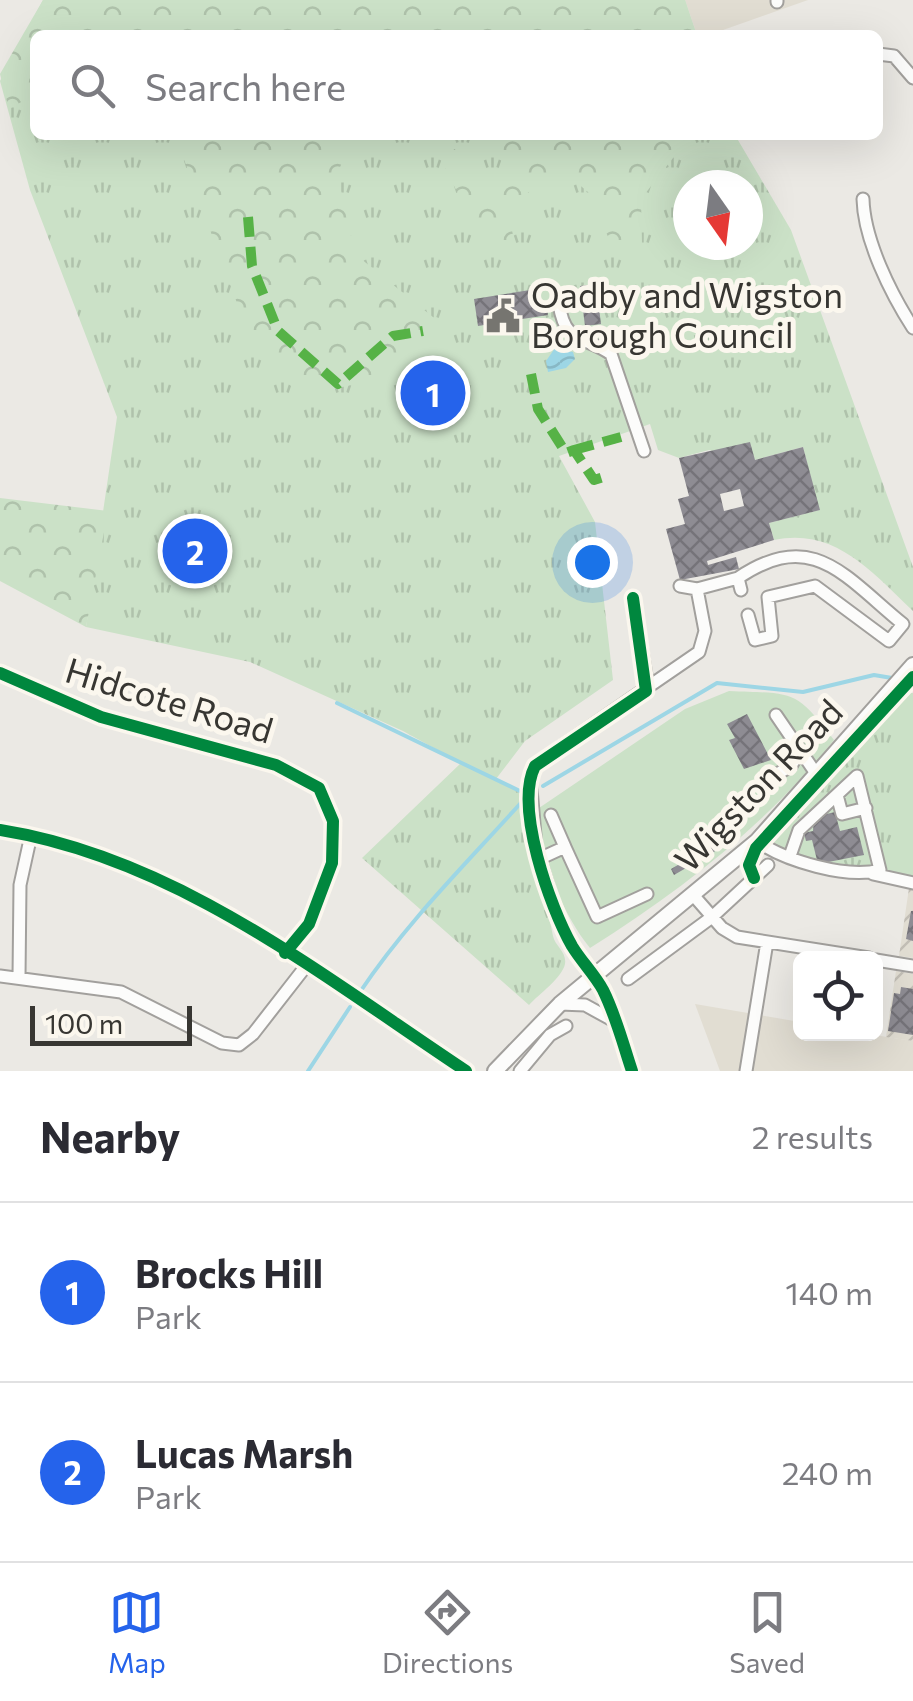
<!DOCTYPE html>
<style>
body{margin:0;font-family:Commissioner,sans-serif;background:#f2f2f3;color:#2b2b33}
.controls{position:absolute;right:30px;bottom:30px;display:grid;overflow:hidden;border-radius:15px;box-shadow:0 10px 40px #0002}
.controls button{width:90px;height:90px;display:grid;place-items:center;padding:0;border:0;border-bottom:2px solid #e1e1e2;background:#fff;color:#2b2b33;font:50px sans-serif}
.compass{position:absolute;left:673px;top:170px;width:90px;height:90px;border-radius:50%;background:#fff;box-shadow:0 10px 40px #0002;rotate:166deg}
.scale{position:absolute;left:30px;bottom:25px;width:162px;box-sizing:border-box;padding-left:10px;border:5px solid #373632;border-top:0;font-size:28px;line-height:35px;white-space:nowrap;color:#373632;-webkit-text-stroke:8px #fbf7ee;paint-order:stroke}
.you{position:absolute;left:592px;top:562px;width:35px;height:35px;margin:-25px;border:8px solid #fff;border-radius:50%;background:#1a73e8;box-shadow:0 0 0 15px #1a73e833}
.badge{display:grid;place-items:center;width:65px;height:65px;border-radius:50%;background:#2563eb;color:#fff;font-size:32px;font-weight:700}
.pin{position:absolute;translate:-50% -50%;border:5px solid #fff;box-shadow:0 2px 10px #0006}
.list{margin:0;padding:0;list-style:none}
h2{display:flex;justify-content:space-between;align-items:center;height:130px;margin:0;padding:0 40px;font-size:42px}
h2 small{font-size:32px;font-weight:400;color:#7c7c81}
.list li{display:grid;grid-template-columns:65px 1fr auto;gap:30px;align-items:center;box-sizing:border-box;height:180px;padding:0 40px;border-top:2px solid #e1e1e2}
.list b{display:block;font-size:38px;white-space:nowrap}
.list p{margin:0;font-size:32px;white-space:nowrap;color:#7c7c81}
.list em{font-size:32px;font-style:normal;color:#7c7c81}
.icon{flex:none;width:55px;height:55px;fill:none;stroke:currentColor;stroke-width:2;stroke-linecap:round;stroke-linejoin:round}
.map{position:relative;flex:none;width:913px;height:1071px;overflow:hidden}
.search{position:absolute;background:#fff;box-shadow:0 10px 40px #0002;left:30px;right:30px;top:30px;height:110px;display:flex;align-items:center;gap:25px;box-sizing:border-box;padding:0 35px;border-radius:15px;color:#7c7c81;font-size:38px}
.sheet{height:490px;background:#fff}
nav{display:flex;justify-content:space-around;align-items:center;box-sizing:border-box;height:140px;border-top:2px solid #e1e1e2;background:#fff;font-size:28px;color:#7c7c81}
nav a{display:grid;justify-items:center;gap:5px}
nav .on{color:#2563eb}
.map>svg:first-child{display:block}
.built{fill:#e1ddd2}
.industrial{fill:url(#industrial-furrows)}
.grass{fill:url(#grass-tufts);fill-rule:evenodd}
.forest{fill:url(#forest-crowns)}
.garden{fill:#cbe1c7}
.water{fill:url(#water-waves)}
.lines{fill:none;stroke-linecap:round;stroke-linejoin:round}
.stream{stroke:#9dd6e5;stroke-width:4}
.building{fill:url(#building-cross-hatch);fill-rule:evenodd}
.minor-casing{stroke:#a2a09d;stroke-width:15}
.major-casing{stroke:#a2a09d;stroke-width:18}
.minor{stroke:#fcfcfb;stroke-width:11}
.major{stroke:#fcfcfb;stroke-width:14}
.quiet{stroke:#56b246;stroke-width:10;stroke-dasharray:20 10;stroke-linecap:butt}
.cycleway-casing{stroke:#fbf7ee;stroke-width:19}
.cycleway{stroke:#00873e;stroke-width:12}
.labels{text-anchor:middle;stroke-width:10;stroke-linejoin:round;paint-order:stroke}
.poi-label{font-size:35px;fill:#373632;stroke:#fbf7ee;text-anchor:start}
.street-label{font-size:35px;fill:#373632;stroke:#fbf7ee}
</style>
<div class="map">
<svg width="913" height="1071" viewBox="0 0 913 1071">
<defs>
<pattern id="industrial-furrows" width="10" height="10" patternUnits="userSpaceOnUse" patternTransform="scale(2.5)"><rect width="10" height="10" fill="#e1ddd2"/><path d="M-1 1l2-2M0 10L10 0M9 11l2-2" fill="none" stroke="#c2beb5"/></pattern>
<pattern id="grass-tufts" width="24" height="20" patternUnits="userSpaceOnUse" patternTransform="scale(2.5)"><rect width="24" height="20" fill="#cbe1c7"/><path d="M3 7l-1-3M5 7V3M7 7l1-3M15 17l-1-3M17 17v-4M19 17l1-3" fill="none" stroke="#afc2ab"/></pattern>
<pattern id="forest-crowns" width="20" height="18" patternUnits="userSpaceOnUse" patternTransform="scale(2.5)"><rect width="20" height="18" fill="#cbe1c7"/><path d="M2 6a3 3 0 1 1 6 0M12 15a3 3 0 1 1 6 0" fill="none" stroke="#afc2ab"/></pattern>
<pattern id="water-waves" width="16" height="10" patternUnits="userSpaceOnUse" patternTransform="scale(2.5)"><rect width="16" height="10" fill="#9dd6e5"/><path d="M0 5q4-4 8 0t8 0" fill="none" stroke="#88b8c5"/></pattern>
<pattern id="building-cross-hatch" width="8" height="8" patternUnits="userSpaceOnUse" patternTransform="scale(2.5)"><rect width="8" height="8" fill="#8e8c93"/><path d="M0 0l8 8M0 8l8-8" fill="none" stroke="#757379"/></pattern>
</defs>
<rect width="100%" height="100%" fill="#ebe9e4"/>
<path class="built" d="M685,0H808L709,35H697Z
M695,1004L800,1022V1034H868L913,1041V1071H720Z"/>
<path class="industrial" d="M909,888L913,889V958L899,956Z
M896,971L913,974V1041L886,1037Z"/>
<path class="grass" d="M43,0H685L697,35H35V135H735L791,230L913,567V611C872,572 835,527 774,540L769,523L819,510L803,447L755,460L709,450L679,458L658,450L650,424L559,456L595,522L613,680L525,741L496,779L519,792C521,843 544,887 553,936C555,946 567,952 565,964C562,978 539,994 529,1005L362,858L461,763L403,731L250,662L86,627L117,417L30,190L0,81ZM688,185H748V245H688Z
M907,693H913V889L761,850Z"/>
<path class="forest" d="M43,0H685L696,35H35V94L9,109L0,74Z
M175,135H356L337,173L355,254L449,330L356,384L301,396L254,349Z
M503,135H691L641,199L642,245L618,259L588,192L564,172L505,206L516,245L502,251L494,237L480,239L438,153L455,149L466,180L487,198L501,173Z
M0,498L108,511L86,627L0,581Z"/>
<path class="garden" d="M729,691C793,694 795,688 834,740C765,826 683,889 590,948C563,915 535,851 539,808L685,709Z
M913,700V878H900V701Z"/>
<path class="water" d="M555,348L573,352L575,359L566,368L548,372L546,361Z"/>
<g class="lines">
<path class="stream" d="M337,703L526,794
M543,786L717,683L803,692L874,675L892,678
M360,992C409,919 470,860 528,795
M308,1071L350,1007"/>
</g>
<path class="building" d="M596,284L601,324L585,326L580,286Z
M530,290L532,307L547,305L548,315L478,326L474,299Z
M750,442L755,460L803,447L820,510L769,523L774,540L707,561L708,565L736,557L739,569L680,580L666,529L685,524L678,499L689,496L679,458ZM740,489L744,506L724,511L720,494Z
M747,714L771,760L744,769L729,740L735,738L727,724Z
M835,812L840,831L857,827L864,855L818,864L812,840L806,841L804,833L813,831L814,817Z
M714,844L717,850L674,875L671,869Z
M911,911H913V941L906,939Z
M901,987L913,989V1035L888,1031L894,993L900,994Z"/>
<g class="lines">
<g class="minor-casing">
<path id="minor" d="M777,0V2
M878,54L894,56L913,78
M863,199C864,240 891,294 913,328
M559,304C565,345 584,335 611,354L644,451
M738,578C813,527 845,577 903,624L889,641L815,586L768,597L772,636L755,640L748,615
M680,586L697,589L738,578L741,590
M633,598L648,687
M0,673L101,717L276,765L319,788L333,821L332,863L309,924L285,953
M776,715L817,775
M772,777L791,766L800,750
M837,795L842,814L866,808
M551,815L565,847
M0,830C176,858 321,975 466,1071
M757,841C785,861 847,879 880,870L857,776L799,830L790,856
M539,859L565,847L597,917L647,894
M873,874L913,883
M694,896L722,928L737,937L869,958
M876,960L913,966
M0,976L121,992L222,1043L239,1045L253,1034L306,966
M19,977L20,885L31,835
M628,979L712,917L768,865
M560,1004L585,1005L616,1022
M520,1071L550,1035L566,1026
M632,1071L604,992L570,943L556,912L536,847L530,777L535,766L562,746L699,652L705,631L697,589
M746,1071L767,942"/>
</g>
<g class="major-casing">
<path id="major" d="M495,1071L560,1004L757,841L913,665"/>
</g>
<use href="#minor" class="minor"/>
<use href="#major" class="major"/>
<path class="quiet" d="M248,217L252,266L278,331L338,384L393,336L423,331
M531,374L538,409L566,453L574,450L594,480L607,476
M574,450L621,437"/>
<g class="cycleway-casing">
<path id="cycleway" d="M0,673L101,717L276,765L319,788L333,821L332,863L309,924L285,953
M0,830C176,858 321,975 466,1071
M754,878L749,865L756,848L913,677
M632,1071C623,1044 616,1016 603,990C595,975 581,961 572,946C550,907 514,807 535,766L646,691L633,598"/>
</g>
<use href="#cycleway" class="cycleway"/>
</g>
<defs>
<g id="civic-bare" transform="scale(2.7)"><path d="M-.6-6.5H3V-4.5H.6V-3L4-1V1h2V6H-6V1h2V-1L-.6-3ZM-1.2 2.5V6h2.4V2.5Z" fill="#767570" stroke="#fbf7ee" stroke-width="2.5" paint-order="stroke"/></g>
</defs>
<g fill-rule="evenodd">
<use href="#civic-bare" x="503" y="316"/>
</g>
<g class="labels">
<g class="poi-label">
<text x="531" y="308">Oadby and Wigston<tspan x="531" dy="40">Borough Council</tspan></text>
</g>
<g class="street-label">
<text transform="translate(169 701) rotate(17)" y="12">Hidcote Road</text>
<text transform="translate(759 786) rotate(-46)" y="12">Wigston Road</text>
</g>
</g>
</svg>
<div class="controls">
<button><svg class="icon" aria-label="locate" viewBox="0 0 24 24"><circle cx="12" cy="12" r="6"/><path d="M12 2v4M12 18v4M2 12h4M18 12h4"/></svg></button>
</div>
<svg class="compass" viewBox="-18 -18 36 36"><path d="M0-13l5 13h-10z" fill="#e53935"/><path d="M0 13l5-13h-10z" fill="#7c7c81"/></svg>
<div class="scale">100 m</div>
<div class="you"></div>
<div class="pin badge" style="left:433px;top:393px">1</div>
<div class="pin badge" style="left:195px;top:551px">2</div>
<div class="search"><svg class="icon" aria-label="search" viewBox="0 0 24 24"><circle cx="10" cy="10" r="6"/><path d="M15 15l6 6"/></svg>Search here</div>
</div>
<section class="sheet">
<h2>Nearby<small>2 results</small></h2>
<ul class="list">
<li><span class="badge">1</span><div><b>Brocks Hill</b><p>Park</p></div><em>140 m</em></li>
<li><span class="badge">2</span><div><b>Lucas Marsh</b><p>Park</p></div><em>240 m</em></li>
</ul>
</section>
<nav>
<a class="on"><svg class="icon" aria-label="map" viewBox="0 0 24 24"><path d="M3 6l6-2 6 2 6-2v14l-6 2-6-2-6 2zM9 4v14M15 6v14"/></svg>Map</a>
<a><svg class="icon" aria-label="directions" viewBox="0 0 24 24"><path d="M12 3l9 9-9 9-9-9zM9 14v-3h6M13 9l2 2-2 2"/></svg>Directions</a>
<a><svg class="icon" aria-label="saved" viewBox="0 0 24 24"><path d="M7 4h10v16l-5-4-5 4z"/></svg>Saved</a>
</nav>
